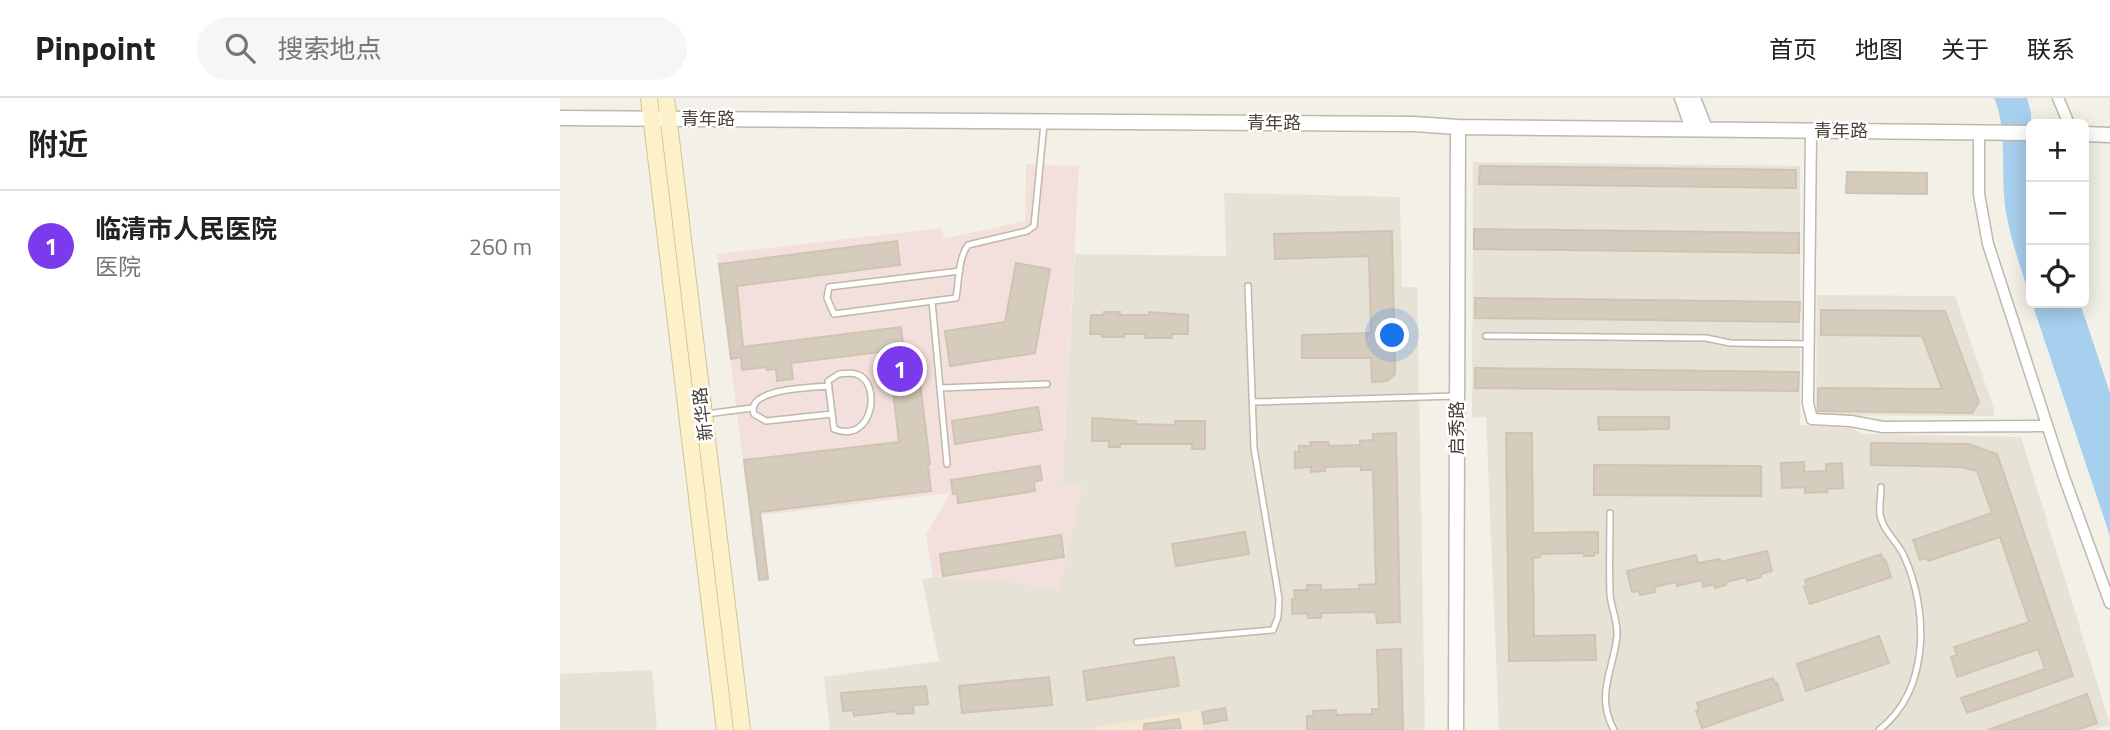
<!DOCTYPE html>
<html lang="zh">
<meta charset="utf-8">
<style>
body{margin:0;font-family:"Titillium Web","Noto Sans SC",sans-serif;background:#f6f6f6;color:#222}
.controls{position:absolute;right:21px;top:21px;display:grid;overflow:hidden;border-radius:10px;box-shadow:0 4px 18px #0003}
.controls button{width:63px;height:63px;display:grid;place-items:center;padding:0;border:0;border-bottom:2px solid #e0e0e0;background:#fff;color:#222;font:35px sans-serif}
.you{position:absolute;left:833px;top:238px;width:24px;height:24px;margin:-18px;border:5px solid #fff;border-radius:50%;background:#1a73e8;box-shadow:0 0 0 10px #1a73e833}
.badge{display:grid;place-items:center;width:46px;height:46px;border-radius:50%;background:#7c3aed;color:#fff;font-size:23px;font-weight:700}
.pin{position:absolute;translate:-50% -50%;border:4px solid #fff;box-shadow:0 2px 7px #0006}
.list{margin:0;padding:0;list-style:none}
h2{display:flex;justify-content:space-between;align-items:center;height:91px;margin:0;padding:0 28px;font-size:30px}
h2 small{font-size:23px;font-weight:400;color:#767676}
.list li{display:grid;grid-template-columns:46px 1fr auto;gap:21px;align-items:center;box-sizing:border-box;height:112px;padding:0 28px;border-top:2px solid #e0e0e0}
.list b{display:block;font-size:26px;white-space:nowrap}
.list p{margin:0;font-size:23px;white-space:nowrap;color:#767676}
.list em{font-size:23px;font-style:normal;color:#767676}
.icon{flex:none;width:38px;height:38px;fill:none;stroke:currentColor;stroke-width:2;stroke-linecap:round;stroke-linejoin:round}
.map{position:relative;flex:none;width:1550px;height:632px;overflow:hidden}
header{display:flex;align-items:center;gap:42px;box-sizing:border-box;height:98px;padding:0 35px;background:#fff;border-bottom:2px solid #e0e0e0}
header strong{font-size:33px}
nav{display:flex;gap:38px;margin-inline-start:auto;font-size:24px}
.search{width:490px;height:63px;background:#f6f6f6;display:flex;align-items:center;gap:18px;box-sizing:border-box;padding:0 24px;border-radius:38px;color:#767676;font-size:26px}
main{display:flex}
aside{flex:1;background:#fff}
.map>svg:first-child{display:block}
.residential{fill:#e7e2d6}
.commercial{fill:#f4e8d4}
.medical{fill:#f3e0dc}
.water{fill:#a7cfee}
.building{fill:#d5ccbe;stroke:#cfc4b1;stroke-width:2}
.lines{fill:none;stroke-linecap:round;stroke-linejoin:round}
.service-casing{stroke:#bfb8ab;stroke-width:8}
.minor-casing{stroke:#bfb8ab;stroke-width:13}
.tertiary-casing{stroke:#bfb8ab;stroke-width:17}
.secondary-casing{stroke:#d2c499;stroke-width:18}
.service{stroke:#fff;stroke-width:5}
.minor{stroke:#fff;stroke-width:10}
.tertiary{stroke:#fff;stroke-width:14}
.secondary{stroke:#fcf1c9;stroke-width:16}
.labels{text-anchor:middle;stroke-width:5;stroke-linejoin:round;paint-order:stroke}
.street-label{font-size:18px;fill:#474137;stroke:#fff}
</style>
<header>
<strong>Pinpoint</strong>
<div class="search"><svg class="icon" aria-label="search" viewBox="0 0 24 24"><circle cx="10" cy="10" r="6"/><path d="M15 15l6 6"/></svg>搜索地点</div>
<nav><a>首页</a><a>地图</a><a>关于</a><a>联系</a></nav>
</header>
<main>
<aside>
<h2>附近<small></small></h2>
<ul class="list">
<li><span class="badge">1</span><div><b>临清市人民医院</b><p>医院</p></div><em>260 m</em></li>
</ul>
</aside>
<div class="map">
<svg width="1550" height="632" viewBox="0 0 1550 632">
<rect width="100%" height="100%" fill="#f3f0e8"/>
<path class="residential" d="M913,64L1240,68V327L1290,330L1304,336L1461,339L1550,627L1534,632H939L926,319L912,320Z
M664,95L840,99L842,189H857L865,632H644L641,613L535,630V632H270L264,579L379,563L362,482L373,479L442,483L499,491L522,387L502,389V385L515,156L666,158Z
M1257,197L1395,198L1434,311V318L1256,317Z
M92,572L97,632H0V576Z"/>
<path class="commercial" d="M640,612L644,632H535V629Z"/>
<path class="medical" d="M466,66L519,68L502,385L503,389L522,387L499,492L442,483L373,479L366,437L390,395L203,417L200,386L186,388L157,156L382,130L384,141L465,123Z"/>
<path class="water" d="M1434,0H1467L1471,15V203C1463,175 1452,147 1447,119C1439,82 1449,32 1434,0Z
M1472,205H1520L1550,295V438Z"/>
<path class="building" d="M920,68L1236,72V90L919,86Z
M1287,74L1367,75V96L1286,95Z
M914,131L1239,135V155L914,151Z
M832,133L835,276L827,283L812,284L811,260H742V237L811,235L809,158L715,161L714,136Z
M337,143L340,167L177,188L183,249L341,229L344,254L356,252L370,366H368L371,393L200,414L208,481L199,482L184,362L339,344L337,327L328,253L231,265L233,281L217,283L216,271L207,272L206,269L182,272L181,259L171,261L159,166Z
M456,165L490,171L475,255L390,268L385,233L445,224Z
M915,200L1240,204L1239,224L915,220Z
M1261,212L1385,213L1419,304L1412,315L1258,313V290L1382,291L1362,238L1261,237Z
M544,214H560L559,217H589V214L628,217V236H612V240H585V236H565L564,239H542V236H530L531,217H544Z
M915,270L1239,274L1238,293L915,290Z
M478,309L482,332L395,346L392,323Z
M1038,319H1109V331L1039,332Z
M532,320L576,323V326L615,327V323H645V351H632V346H560V349H549V343H532Z
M836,335L840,524L817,525L816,516L813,514L761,515V520H748L747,515L732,516V501H735L734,492H747V487H761V492L800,491L799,487L816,486L813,372H801V368L765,369V373L751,374V369L735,370V354H739V348H751L750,344H768L769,348L800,347V343L813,342V336Z
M946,335H972L973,435L1038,434V455H1034V458H1024V455L980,456V459L973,460L974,538L1035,537L1036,562L949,563Z
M1311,345L1408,346L1437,356L1513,578L1407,615L1401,600L1485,571L1478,551L1397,579L1391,559L1397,557L1394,549L1469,524L1440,439L1368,463L1366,460L1360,462L1353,442L1432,415L1417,373L1402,369L1311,367Z
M1244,364V374L1266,373V366L1282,365L1283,390L1267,391V394L1245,395V389L1222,390L1221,365Z
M1034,367L1201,368V398L1034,397Z
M480,368L482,382L474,384L475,393L398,405L397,395L393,396L391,382Z
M685,434L689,456L616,468L612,446Z
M501,437L504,459L383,478L380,456Z
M1207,453L1212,473L1200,476L1201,479L1187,483L1186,479L1166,484V487L1155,490L1154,486L1143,489L1142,482L1117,488L1116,484L1094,489L1095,494L1080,497L1079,493L1072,494L1067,473L1136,457L1138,465L1160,461V464Z
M1321,456L1323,462L1325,461L1331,479L1250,506L1244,489L1247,488L1245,482Z
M1319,538L1329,565L1246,593L1237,566Z
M841,551L843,632H747V618H754L753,613L776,612V617L812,616V611H819L817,552Z
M614,559L619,588L527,602L523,573Z
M489,579L492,607L402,615L399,588Z
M1213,580L1215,586L1217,585L1223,602L1142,630L1136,613L1139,611L1137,605Z
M366,588L368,606L353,607L354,615L337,616L336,613L294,618L293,612L283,613L281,595Z
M1527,596L1537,625L1516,632H1428Z
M665,610L667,622L644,626L642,614Z
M619,621L621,630L584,632V626Z"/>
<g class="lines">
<g class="service-casing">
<path id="service" d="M400,173L269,189L267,200L274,216L396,200C399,184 398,160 408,147L467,133L474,128L484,26
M372,203L387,366
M926,238L1146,240L1170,245L1248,246
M279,276C284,276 291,274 296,276C323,284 313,347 274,331L268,283Z
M269,288C252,290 185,290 194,316L206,323L272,316
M380,290L487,286
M693,304L896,298
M146,316L192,310
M1050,415C1050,442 1049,469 1050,496C1051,510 1058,523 1057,538C1053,574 1035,597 1054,632
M577,544L713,532L718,519L719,501L694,350L688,188
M1319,632C1370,592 1369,513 1344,458C1338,444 1322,432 1320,416C1319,408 1321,398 1321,389"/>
</g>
<g class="minor-casing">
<path id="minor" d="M1498,0L1509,26
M1251,33L1248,305L1252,321L1291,323L1323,329L1487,328
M1419,34V96L1428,146L1504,379L1550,505"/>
</g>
<g class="tertiary-casing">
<path id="tertiary" d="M1122,0L1133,31
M1133,0L1145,31
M0,20L854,26L898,29L1471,35
M1524,36L1550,37
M896,632L898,29"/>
</g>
<g class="secondary-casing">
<path id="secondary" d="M89,0L165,632
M106,0L182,632"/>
</g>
<use href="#service" class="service"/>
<use href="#minor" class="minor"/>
<use href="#tertiary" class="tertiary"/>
<use href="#secondary" class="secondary"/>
</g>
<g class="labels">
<g class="street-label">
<text x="148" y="27">青年路</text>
<text x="714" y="31">青年路</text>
<text x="1281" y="39">青年路</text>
<text transform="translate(143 316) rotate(-97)" y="6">新华路</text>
<text transform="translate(897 330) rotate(-90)" y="6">启秀路</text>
</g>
</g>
</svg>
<div class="controls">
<button>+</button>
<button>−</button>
<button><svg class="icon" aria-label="locate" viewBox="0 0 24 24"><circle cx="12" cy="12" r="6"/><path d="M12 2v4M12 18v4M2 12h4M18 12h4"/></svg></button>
</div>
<div class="you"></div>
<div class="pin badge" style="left:340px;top:271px">1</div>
</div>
</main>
